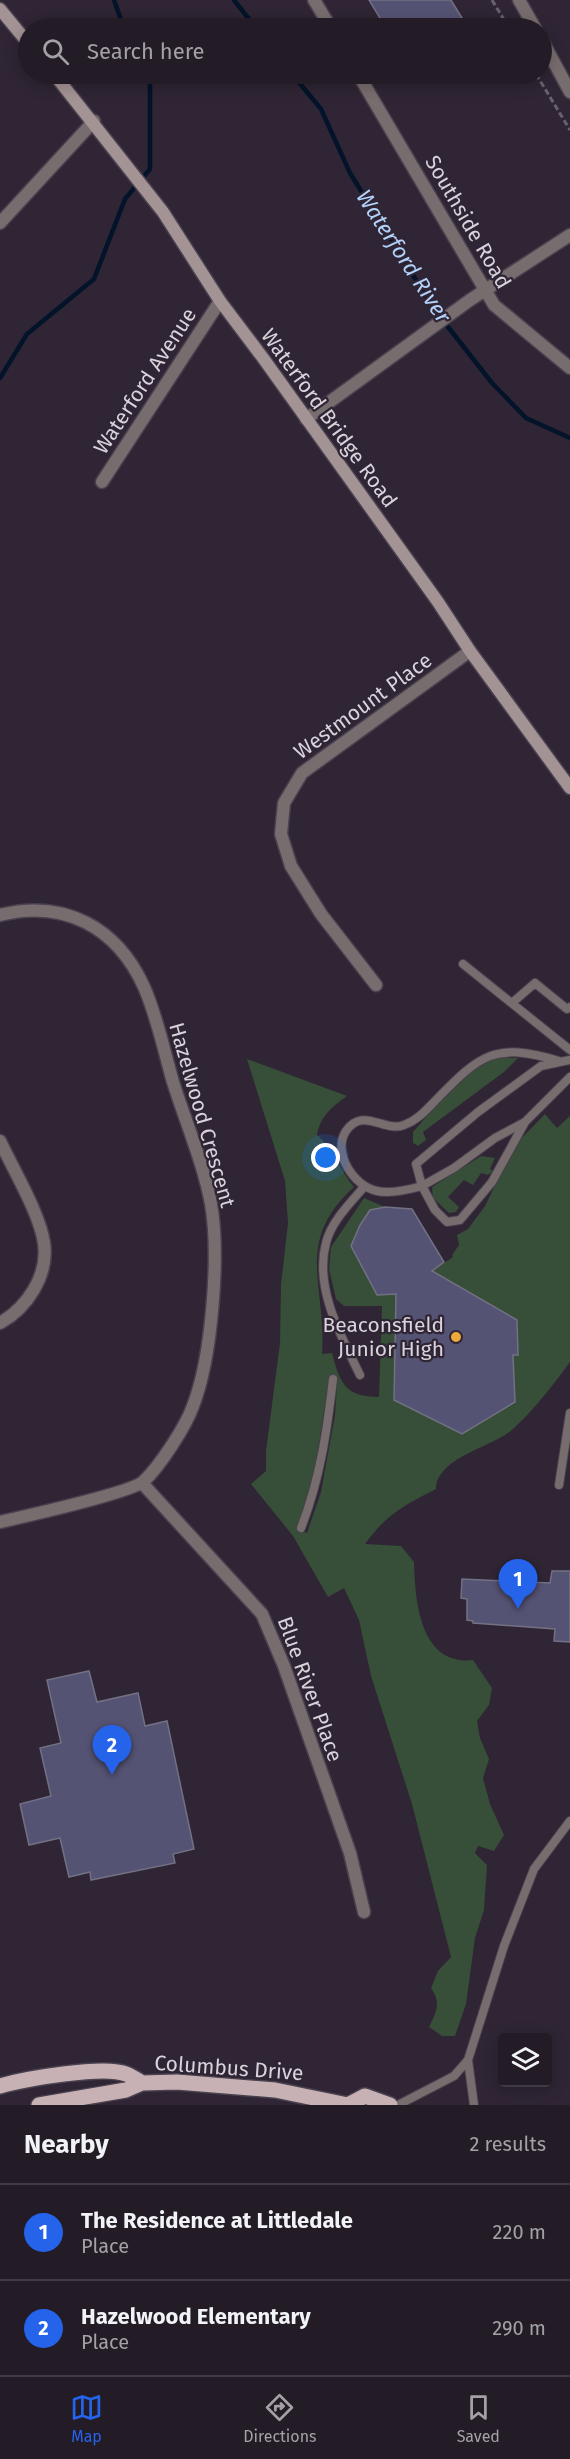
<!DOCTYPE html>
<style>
body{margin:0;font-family:"Fira Sans",sans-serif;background:#2b252f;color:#f1f3f6}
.controls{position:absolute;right:18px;bottom:18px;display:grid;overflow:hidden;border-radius:6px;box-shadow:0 3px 15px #0003}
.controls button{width:54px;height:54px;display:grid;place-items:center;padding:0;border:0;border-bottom:2px solid #403a44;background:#231c27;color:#f1f3f6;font:30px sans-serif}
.you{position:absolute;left:326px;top:1158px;width:21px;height:21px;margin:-15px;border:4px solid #fff;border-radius:50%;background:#1a73e8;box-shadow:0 0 0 9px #1a73e833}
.badge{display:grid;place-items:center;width:39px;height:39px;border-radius:50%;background:#2563eb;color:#fff;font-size:20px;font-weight:700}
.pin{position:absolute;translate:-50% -50px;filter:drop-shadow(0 2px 3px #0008)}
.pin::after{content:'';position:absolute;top:32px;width:21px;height:18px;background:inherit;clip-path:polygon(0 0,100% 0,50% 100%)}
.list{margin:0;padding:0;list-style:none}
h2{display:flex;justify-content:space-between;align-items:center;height:78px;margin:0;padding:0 24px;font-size:26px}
h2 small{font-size:20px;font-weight:400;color:#a3a1a7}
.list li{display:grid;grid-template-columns:39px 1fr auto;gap:18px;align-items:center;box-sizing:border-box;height:96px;padding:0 24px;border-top:2px solid #403a44}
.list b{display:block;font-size:22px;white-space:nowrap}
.list p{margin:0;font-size:20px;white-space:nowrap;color:#a3a1a7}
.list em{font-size:20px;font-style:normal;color:#a3a1a7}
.icon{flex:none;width:33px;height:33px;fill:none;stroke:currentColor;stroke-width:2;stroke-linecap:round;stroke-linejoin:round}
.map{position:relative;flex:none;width:570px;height:2105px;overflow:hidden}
.search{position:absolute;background:#231c27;box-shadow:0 3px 15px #0003;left:18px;right:18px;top:18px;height:66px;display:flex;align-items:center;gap:15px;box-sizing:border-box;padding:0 21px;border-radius:33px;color:#a3a1a7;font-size:22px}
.sheet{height:270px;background:#231c27}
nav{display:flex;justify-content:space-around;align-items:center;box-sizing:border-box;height:84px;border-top:2px solid #403a44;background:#231c27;font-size:16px;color:#a3a1a7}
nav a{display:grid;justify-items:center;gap:3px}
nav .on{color:#2563eb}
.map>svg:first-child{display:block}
.green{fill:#374e38;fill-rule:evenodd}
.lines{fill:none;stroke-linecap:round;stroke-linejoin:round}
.stream{stroke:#03132a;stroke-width:4.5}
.building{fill:#555373;stroke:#727184;stroke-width:1.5}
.lane-casing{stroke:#4a414f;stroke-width:10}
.street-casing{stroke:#4a414f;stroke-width:15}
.secondary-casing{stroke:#4a414f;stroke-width:15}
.primary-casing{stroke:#4a414f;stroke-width:18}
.path{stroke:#6a616e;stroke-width:3;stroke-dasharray:6 3;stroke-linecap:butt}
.lane{stroke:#786d6e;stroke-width:8}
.street{stroke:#786d6e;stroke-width:12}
.secondary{stroke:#a49395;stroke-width:12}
.primary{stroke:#c7b1b4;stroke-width:15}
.poi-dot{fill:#ebaa39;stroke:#2f2534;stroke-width:2}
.labels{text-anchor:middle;stroke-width:4.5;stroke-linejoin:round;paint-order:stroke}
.street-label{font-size:21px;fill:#d9d3dc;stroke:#2f2534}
.poi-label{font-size:21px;fill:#d9d3dc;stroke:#2f2534;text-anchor:end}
.water-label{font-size:22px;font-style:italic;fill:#b3d2fb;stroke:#2f2534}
</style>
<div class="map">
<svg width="570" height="2105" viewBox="0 0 570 2105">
<rect width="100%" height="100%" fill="#2f2534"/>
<path class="green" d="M498,1058H518L504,1072L423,1132L426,1140L418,1146L413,1143V1132C437,1106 463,1067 498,1058Z
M247,1059L347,1096C333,1106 320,1116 317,1135C334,1149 339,1169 354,1187C293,1242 327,1286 322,1354L332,1353C340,1383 345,1397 379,1397L382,1306H344L336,1299L329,1269L331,1247L364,1198L385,1207L370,1210L360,1225L351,1246L377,1295L396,1294L394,1400L462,1434L515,1402L513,1355H518L517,1320L432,1271L453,1257L452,1255L459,1245L457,1235L468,1229L485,1206L514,1146L545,1114L557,1128L570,1116V1362C553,1385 534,1410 513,1429C491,1448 437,1457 436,1489C404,1505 386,1515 365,1544L401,1546L414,1562C415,1601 420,1666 473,1660L492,1688L489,1705L477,1721L480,1738L489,1759L483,1778L490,1804L504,1835L494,1851L478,1846L475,1853L487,1865L484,1910L475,1938L466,2004L455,2036H442L429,2027C437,2011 441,2002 431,1988L438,1971L451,1957L412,1804L371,1676L359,1620L344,1588L328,1597L293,1536L251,1484L266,1471V1451L280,1343L281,1284L288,1223L285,1181ZM329,1379L337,1385L335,1415L321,1492L307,1533L298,1529L313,1483Z
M481,1156L495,1158L490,1169L493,1171L488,1175L481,1173L473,1185L464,1180L448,1197L459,1207L456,1212L449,1213L433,1198L432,1187Z"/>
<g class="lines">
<path class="stream" d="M114,0L124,28
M234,0L256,28
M292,74L321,109L350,173L434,309L492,383L526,418L570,438
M0,378L27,334L94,279L125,199L150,169V74"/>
</g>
<path class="building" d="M369,0H451L462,18L445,28H386Z
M385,1207L412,1209L444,1262L432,1271L517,1320L518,1355H513L515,1402L462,1434L394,1400L396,1294L377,1295L351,1246L360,1225L370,1210Z
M552,1571H570V1642L554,1641L555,1629L473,1623V1621L467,1620V1599L461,1598L462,1579L550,1583Z
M89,1671L97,1702L138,1693L145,1726L167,1721L194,1849L173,1854L175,1863L91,1880L90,1872L69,1877L60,1838L29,1845L20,1804L51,1796L40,1748L61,1743L47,1680Z"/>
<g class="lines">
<g class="lane-casing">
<path id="lane" d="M463,964L570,1050
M512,1003L535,983L567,1009L570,1007
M570,1060L541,1066L478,1112L416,1164L422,1186L454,1168L495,1138L525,1122L570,1077
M525,1122L492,1182L460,1220L447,1222L435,1210L422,1186C408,1190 391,1194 377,1191C353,1186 332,1152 346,1131C363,1106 385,1133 404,1125C418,1120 426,1110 436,1100C481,1054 494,1042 559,1061
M360,1375C341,1336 314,1288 326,1243C331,1222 350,1203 364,1187
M559,1485L570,1413
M301,1528C320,1479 327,1431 333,1379
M468,2060L474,2105
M398,2105L454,2076L468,2060L504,1946L534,1869L570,1821"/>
</g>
<g class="street-casing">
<path id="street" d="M314,0L331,28
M519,0L535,28
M542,40L570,92
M358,74L494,305L570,368
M0,223L94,121
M306,419L470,300L570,235
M102,482L220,301
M0,915C64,899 117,927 144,987C157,1016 164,1051 173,1082C185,1120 204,1165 211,1204C220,1255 212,1357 193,1406C186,1426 160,1466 144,1481C133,1492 22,1517 0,1522
M376,985L321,914L291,866L281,834L284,803L302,773L470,651
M0,1141C13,1169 40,1214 44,1243C49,1275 27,1308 0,1323
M142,1483L262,1614L284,1666L350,1853L364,1912"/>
</g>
<g class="secondary-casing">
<path id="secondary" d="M0,9L28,43
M54,74L163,212L220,301L263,358L438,602L470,651L570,788"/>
</g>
<g class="primary-casing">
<path id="primary" d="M0,2086C24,2079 104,2065 126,2074C132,2076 137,2080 142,2083
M39,2105L126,2090L142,2083L177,2082L275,2090L348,2105
M348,2105L365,2096L390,2105"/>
</g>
<path class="path" d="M492,0L509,28
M536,74L570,130"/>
<use href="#lane" class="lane"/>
<use href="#street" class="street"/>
<use href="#secondary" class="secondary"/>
<use href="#primary" class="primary"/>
</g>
<circle class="poi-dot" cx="456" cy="1337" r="6"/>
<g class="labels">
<g class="street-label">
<text transform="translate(468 222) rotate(60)" y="7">Southside Road</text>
<text transform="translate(145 381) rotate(-57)" y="7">Waterford Avenue</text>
<text transform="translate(329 418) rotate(54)" y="7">Waterford Bridge Road</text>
<text transform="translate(363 706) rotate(-36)" y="7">Westmount Place</text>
<text transform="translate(202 1115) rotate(74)" y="7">Hazelwood Crescent</text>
<text transform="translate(310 1689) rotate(70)" y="7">Blue River Place</text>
<text transform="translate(229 2068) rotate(4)" y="7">Columbus Drive</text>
</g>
<g class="poi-label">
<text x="444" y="1332">Beaconsfield<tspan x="444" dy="24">Junior High</tspan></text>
</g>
<g class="water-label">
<text transform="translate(404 256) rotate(57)" y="8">Waterford River</text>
</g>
</g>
</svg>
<div class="controls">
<button><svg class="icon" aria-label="layers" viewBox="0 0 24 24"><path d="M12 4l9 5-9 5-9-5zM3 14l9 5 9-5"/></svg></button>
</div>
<div class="you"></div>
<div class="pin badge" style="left:518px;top:1609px">1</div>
<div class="pin badge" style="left:112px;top:1775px">2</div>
<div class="search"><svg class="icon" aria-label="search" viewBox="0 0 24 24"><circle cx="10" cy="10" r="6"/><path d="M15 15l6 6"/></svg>Search here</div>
</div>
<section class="sheet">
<h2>Nearby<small>2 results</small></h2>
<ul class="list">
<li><span class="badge">1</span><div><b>The Residence at Littledale</b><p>Place</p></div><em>220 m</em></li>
<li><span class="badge">2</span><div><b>Hazelwood Elementary</b><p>Place</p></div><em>290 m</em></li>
</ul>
</section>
<nav>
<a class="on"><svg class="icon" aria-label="map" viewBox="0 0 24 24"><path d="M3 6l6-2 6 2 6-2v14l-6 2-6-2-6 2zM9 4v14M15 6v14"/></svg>Map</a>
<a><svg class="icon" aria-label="directions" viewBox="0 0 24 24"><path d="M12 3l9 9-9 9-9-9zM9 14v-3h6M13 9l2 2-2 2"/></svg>Directions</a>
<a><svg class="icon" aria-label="saved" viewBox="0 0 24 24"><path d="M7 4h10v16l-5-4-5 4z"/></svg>Saved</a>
</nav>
